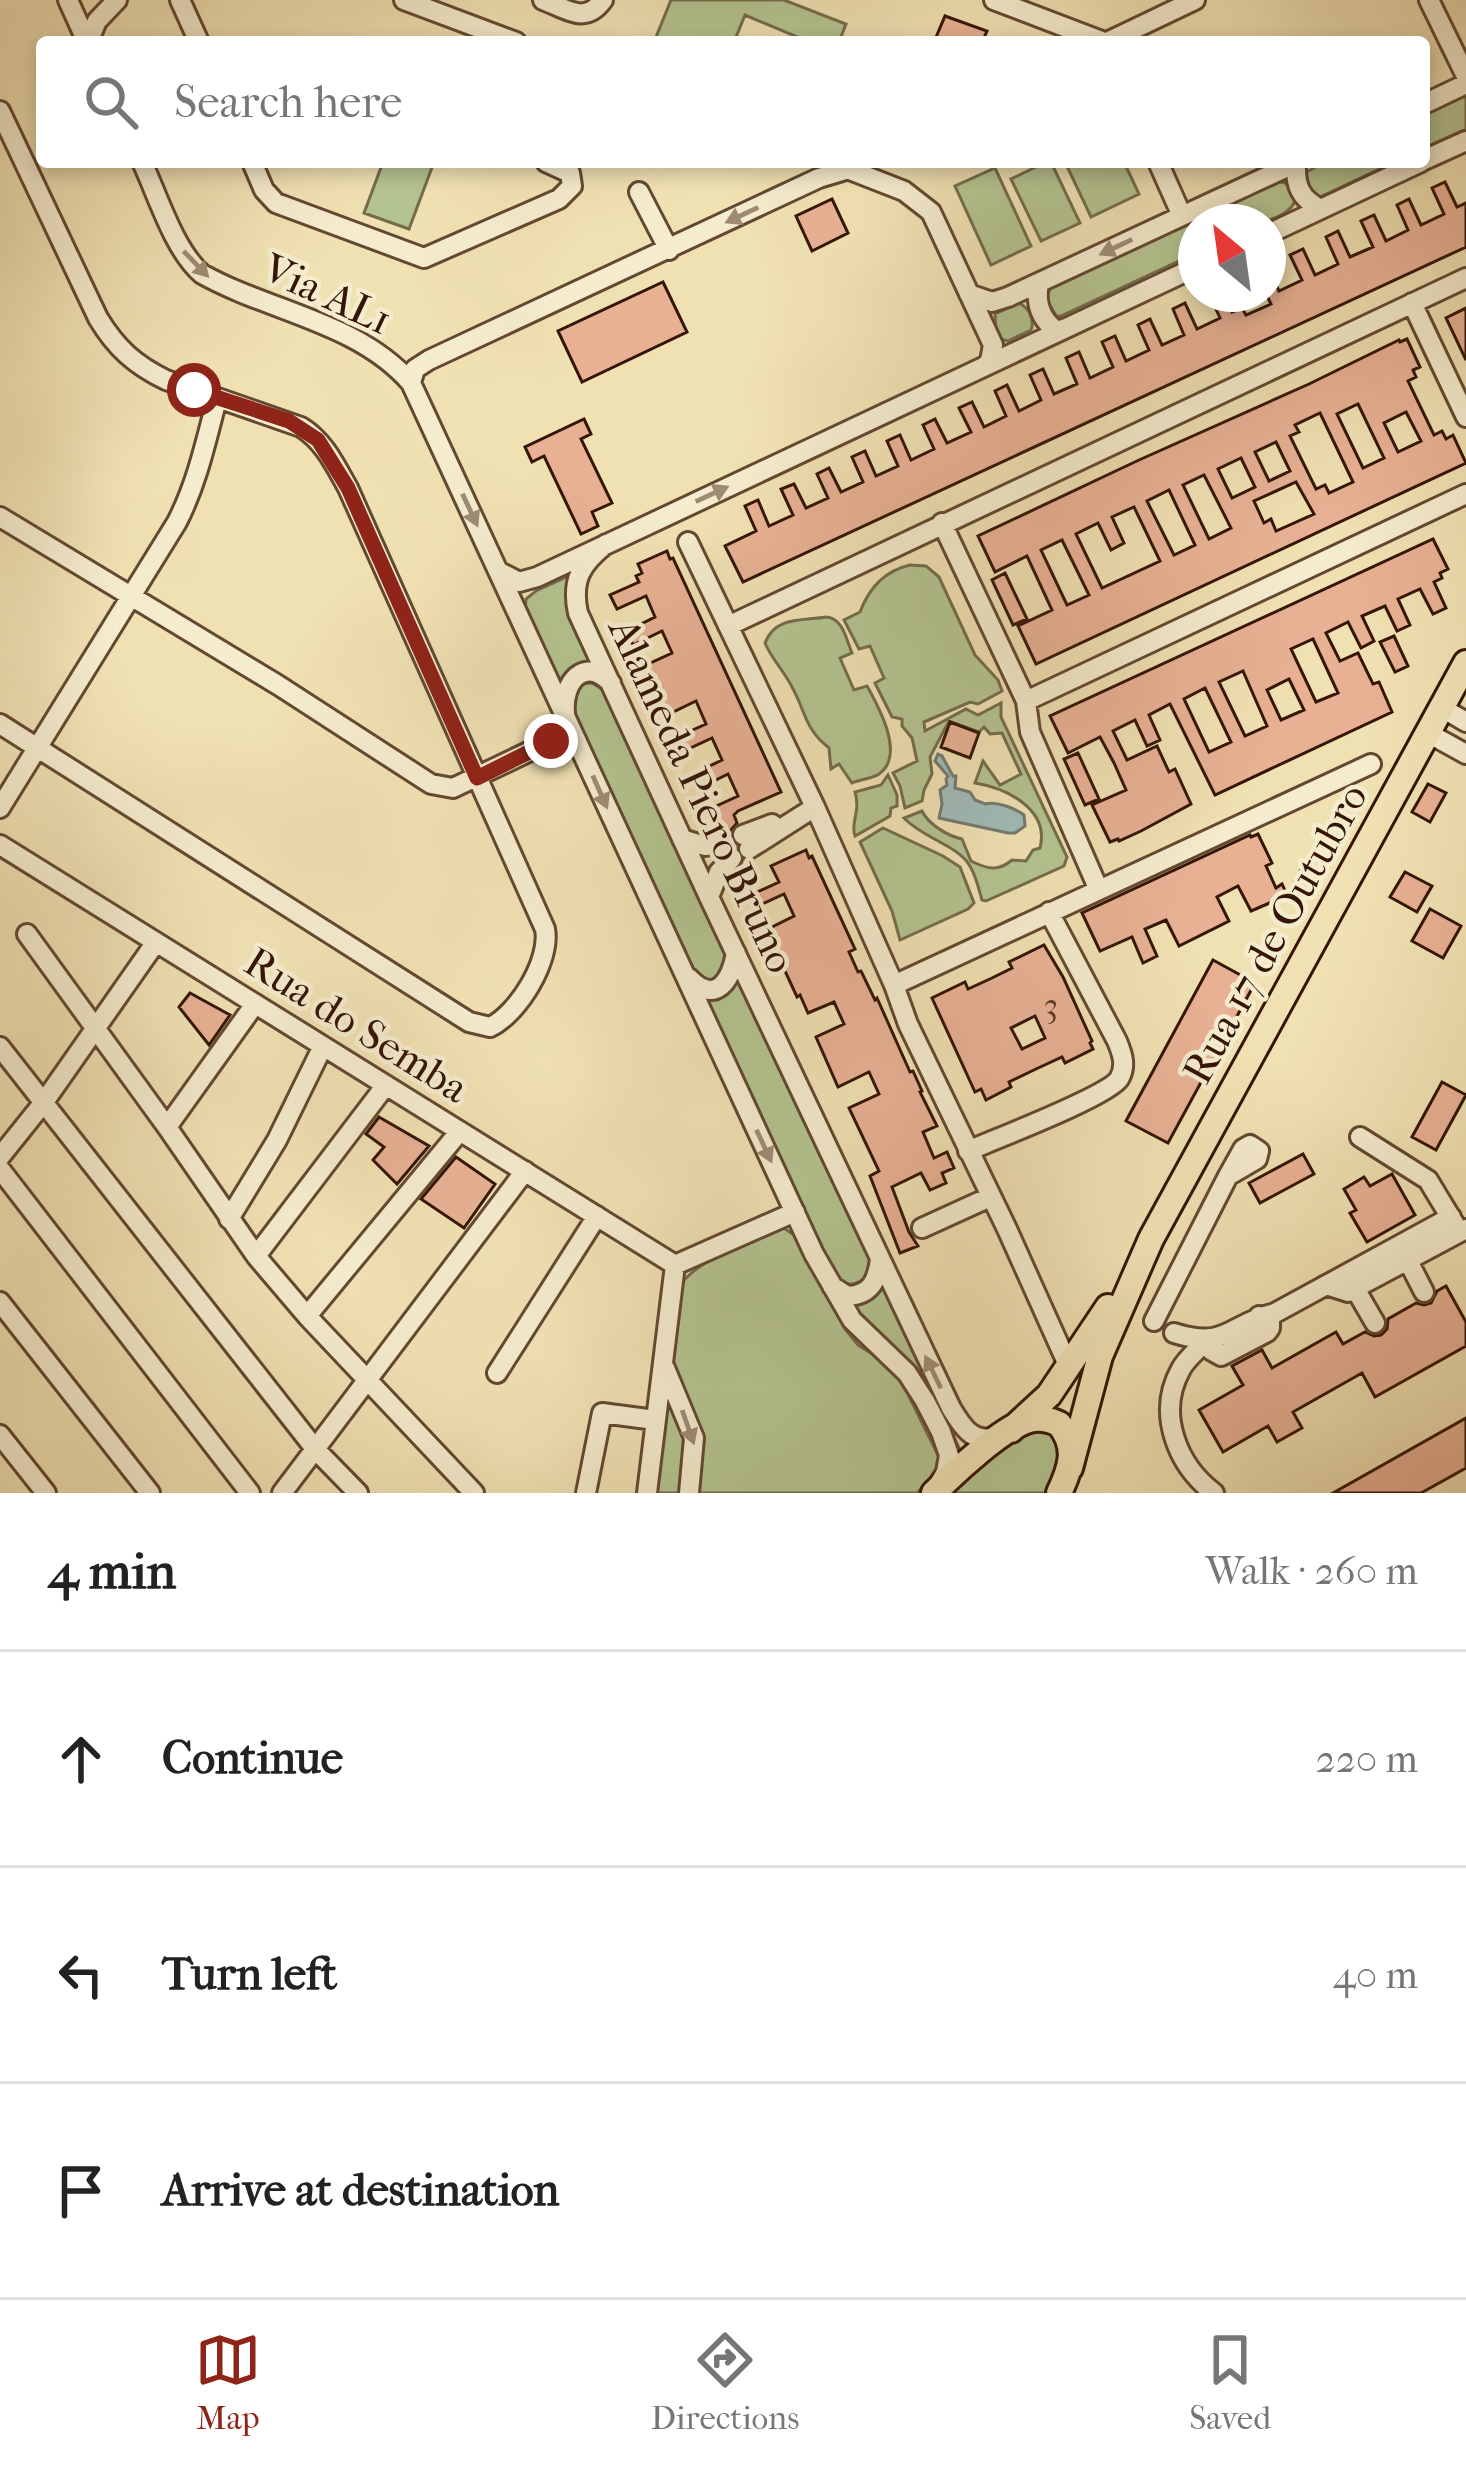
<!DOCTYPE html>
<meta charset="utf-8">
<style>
body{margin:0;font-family:"IM FELL French Canon",serif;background:#f2f2f2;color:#222}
.compass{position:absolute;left:1178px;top:204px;width:108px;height:108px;border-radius:50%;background:#fff;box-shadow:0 6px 18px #0003;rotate:331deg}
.stop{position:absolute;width:36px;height:36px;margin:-27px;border:9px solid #8f2418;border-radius:50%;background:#fff}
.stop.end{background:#8f2418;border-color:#fff;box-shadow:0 3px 12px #0008}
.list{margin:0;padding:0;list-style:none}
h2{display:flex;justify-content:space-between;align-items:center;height:156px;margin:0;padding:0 48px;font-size:51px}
h2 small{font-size:39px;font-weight:400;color:#767676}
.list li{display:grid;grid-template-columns:78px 1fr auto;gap:36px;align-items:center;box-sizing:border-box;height:216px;padding:0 48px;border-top:3px solid #e0e0e0}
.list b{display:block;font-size:45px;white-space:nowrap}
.list em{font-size:39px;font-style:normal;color:#767676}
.icon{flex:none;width:66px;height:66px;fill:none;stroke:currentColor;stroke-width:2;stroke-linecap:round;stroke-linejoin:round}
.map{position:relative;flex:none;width:1466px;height:1493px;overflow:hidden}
.search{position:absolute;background:#fff;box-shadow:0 6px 18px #0003;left:36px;right:36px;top:36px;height:132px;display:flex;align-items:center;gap:30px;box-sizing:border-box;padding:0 42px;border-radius:12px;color:#767676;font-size:45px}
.sheet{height:804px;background:#fff}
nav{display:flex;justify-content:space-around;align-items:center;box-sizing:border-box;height:168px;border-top:3px solid #e0e0e0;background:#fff;font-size:33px;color:#767676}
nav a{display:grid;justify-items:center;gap:6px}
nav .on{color:#8f2418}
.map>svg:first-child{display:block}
.green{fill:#b4c490;stroke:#746c4b;stroke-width:3}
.water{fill:#a0bbb8;stroke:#757971;stroke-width:3}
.building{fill:#e8b194;stroke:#341506;stroke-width:3;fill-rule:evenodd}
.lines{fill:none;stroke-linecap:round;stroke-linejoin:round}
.minor-casing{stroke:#634831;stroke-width:24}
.major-casing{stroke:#341506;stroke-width:30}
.minor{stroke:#f5ecce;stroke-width:18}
.major{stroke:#f0e1b3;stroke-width:24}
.oneway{fill:#9e8b74}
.route{stroke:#8f2418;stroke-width:15}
.labels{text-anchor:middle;stroke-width:9;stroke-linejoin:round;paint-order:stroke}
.number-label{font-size:36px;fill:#613c2a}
.street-label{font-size:42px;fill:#341506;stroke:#f5ecce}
</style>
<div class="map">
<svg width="1466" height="1493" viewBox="0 0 1466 1493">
<rect width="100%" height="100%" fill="#f0e1b3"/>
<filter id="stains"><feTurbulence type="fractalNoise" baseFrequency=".00167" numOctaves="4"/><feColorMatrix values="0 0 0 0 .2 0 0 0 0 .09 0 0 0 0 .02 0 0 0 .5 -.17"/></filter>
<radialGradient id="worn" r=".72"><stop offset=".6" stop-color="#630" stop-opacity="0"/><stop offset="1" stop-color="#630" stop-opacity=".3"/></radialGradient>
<path class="green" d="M671,0H784L846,24L839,42H809L745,15L734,42H654Z
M1466,95V129L1424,148V115Z
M383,162H434L409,229L364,213Z
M1046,162H1051L1080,223L1041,241L1011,179Z
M1065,162H1124L1139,194L1091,217Z
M1324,162H1394L1320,197L1314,196L1305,179V173Z
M995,168L1031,246L991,265L955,186Z
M1278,181L1288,184L1296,200C1280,232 1226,222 1196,222V253L1061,316H1056L1046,298L1050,289Z
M1019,303C1029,308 1035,319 1031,330L1008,341L1000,339L996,331L995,314Z
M910,565L926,566L939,577L975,655L998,680L1002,691L978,704L970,702L924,722L925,731L966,709L978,715L1001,703V717L1067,857L1064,866L986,901L982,900C978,887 976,874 968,863C955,845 922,837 904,818L922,811C929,825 948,836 962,839L971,861C987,869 998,872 1012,860L1026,861L1033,850L1040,848C1050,809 1006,788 975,783L983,761L1000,785L1021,774L1002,733L990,734L984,727L979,732L949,721L930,757L932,774L924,790L922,801L905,808L900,786L893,773L917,761L912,738L902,726V719L892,717L875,683L884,678L870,646L859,649L844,620L860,612C869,588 884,571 910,565Z
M569,576L568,589L593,664L569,672L557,682L525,610L526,599L536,591Z
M826,617C843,618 846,639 852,653L840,658L854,690L867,686C878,706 906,755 879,774C872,779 860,779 852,783L839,764L831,769L829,748C804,728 806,712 792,687C784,671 771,658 765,643C775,616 802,621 826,617Z
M592,683L603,690L729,962L715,981L703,983L692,975L567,705L579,684Z
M888,775L897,795V806L891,808L890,816L855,836C850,823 861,812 855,792L881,785Z
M883,828L943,856L960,867L974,903L968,909L900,940L892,911L860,842Z
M738,980L871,1259C874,1280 847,1294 835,1276L703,996Z
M784,1228L797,1237L845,1329L858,1345L895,1368L940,1459L937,1471L917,1493H653L679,1287C692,1264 758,1232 784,1228Z
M883,1283L960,1450L959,1452L919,1371L896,1349L866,1330L846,1301Z
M1028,1430L1054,1431L1063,1451L1048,1493H944L967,1473Z"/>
<path class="water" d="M938,754L942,756L953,776H956L955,788L970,792L975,800L985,804C997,801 1014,808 1024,815L1025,826L1015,833H1008L939,818L942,804L940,790L947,785L946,779L948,776L935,761Z"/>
<path class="building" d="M945,16L987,31L982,42H934Z
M1445,182L1457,207L1466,203V247L743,582L725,546L756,531L745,506L758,500L769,526L793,515L781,489L794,484L806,508L828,498L817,474L829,468L841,492L863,482L852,457L865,451L876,476L898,466L887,441L900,435L911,460L934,449L923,425L935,419L947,443L971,432L959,408L972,402L984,427L1006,416L995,391L1007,385L1019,411L1041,400L1030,375L1043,369L1054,394L1077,384L1066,358L1079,352L1090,378L1113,367L1102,342L1115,336L1126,361L1149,350L1138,325L1150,319L1162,345L1184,335L1173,309L1185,303L1197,329L1220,318L1209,294H1224L1232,312L1242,308L1246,315L1271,304L1268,298V266L1279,291L1302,280L1290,255L1303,249L1315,275L1338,264L1326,237L1338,231L1350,257L1373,247L1361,221L1374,215L1386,241L1408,230L1397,205L1409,199L1421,225L1444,214L1432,188Z
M832,199L848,233L812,251L796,216Z
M663,282L687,332L582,382L558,331Z
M1466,308V360L1446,318Z
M1407,339L1420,367L1413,370L1416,377L1408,381L1434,435L1442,431L1446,439L1453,435L1466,463L1036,664L1018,626L1052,610L1027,556L995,572L978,536L1139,460L1309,384L1399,340L1400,342ZM1358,404L1384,458L1363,468L1337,414ZM1406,412L1421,441L1398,452L1384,423ZM1320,413L1353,482L1329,493L1325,485L1316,489L1290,436L1299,432L1295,425ZM1276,442L1290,471L1269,481L1255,452ZM1241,458L1255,487L1232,498L1218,469ZM1204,475L1231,528L1209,539L1183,485ZM1296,482L1314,514L1276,531L1271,519L1264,523L1254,501ZM1169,490L1195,545L1174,555L1147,501ZM1134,507L1160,561L1102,588L1076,534L1098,523L1111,550L1124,543L1112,517ZM1062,540L1089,595L1067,605L1041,550Z
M584,419L591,434L581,439L612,503L592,512L598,526L581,534L544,456L532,462L525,447Z
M1433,539L1448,569L1440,573L1442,578L1434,582L1446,608L1433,614L1420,589L1398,599L1410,625L1397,631L1385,606L1362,616L1374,641L1361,648L1348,622L1326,633L1340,661L1358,653L1373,684L1379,682L1392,712L1215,795L1170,704L1149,715L1160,740L1147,746L1135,720L1113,731L1127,760L1157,746L1169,772L1175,769L1191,804L1141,831L1119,841L1118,839L1110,842L1092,805L1126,790L1114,763L1100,737L1068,753L1050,716ZM1313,639L1338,693L1316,702L1291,649ZM1243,671L1267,726L1245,736L1219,682ZM1289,679L1304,710L1281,720L1267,690ZM1205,688L1231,742L1209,752L1184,699Z
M667,551L670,559L673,558L781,792L738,811L734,815L737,823L730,831L719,830L710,809L738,796L728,774L700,788L693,774L722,760L712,738L684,751L677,737L706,724L696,701L667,715L644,666L672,653L662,631L633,645L627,631L655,617L646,596L617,609L610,595L639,582L636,576L642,573L638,564Z
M1005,573L1027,619L1013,625L992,580Z
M1394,636L1408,666L1395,672L1380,642Z
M950,722L979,733L970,758L941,747Z
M1078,753L1099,799L1085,805L1064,759Z
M1428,784L1446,793L1430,822L1412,812Z
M1258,834L1272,863L1266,866L1276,888L1282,884L1287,895L1304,864L1315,870L1306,886L1272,902L1251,911L1238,886L1217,897L1229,921L1179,946L1166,920L1145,929L1157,956L1143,963L1132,937L1100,951L1082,913L1250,835L1251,837Z
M806,850L809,858L812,856L855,949L849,952L858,972L861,971L875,1000L877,998L910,1072L913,1071L922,1091L920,1092L937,1126L923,1132L934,1158L947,1152L954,1168L942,1173L946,1183L930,1190L921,1173L892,1187L909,1232L918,1246L900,1253L870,1176L879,1171L849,1108L879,1094L869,1072L838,1087L816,1037L844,1024L834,1002L808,1013L800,995L797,997L766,930L794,916L784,894L756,907L751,895L779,882L771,866Z
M1405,872L1432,886L1417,912L1390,897Z
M1430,909L1461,926L1443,958L1412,941Z
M1044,945L1063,977L1092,1041L1090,1043L1093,1049L1065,1063L1062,1057L1036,1069L1009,1082L1011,1087L986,1100L981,1089L975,1092L932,998L965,982L968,989L992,978L1012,968L1009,962ZM1035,1016L1045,1038L1022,1049L1011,1028Z
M1213,960L1255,983L1168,1143L1126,1121Z
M190,993L230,1015L209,1045L179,1007Z
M1442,1082L1466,1095L1436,1150L1412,1137Z
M379,1117L429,1146L397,1184L373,1160L384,1147L366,1134Z
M1303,1154L1314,1174L1260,1203L1249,1183Z
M456,1157L495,1184L464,1228L421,1199Z
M1392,1174L1415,1215L1367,1242L1350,1213L1356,1210L1344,1189L1364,1177L1370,1186Z
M1446,1286L1466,1322V1346L1375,1397L1362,1373L1293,1412L1302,1428L1277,1442L1268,1426L1223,1452L1199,1410L1243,1385L1232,1366L1262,1350L1272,1368L1336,1332L1343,1344L1365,1332L1374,1336L1381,1335L1387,1329L1388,1319L1416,1303L1424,1305L1431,1303L1437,1291Z
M1466,1418V1468L1421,1493H1333Z"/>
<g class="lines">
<g class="minor-casing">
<path id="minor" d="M68,0L87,42
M180,0L199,42
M404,0L516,42
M543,0C567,9 585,25 603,0
M994,0L1104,42
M1429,0L1466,76
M88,42L97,21L117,0
M1107,42L1195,0
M1424,104L1466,84
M0,111L98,318C116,348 135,365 166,380L301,427C324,441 335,465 348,488L545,929C551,960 518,1014 490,1027L469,1022L0,724
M1424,160L1466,141
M142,162C158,196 174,250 202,274C270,312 358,322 411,383L814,1254L852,1320L907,1373L925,1401L941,1432L949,1455L946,1472L939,1484
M252,162L264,190L276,203L424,258L559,199L572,186L570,173L546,162
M1158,162L1182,216
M1296,163C1295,185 1300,199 1321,209
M840,166L904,191L931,212L993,345L990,361L986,365
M639,192L669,250
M1268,234L1421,162
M1039,283C1035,303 1040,319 1057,331L1066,328
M969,294L992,302L1008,297L1298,162
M1412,303L1466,417
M411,383L415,369L429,360L819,178L849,169
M0,517L278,685L431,784L453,788L572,731
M942,523L1026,701L1030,732L1098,888
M688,542L815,807L894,985L908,1024L1007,1229L1069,1367
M606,544C581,564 571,580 578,613L709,897L951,1408C964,1430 975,1446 1001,1435
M498,571L519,582L537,577L1196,267
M728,626L1466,278
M1026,701L1466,494
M1442,708L1466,722
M565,713C562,683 584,655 611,683
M1428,733L1466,754
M0,808L177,522C197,483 206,441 217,399
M743,835L772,824
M682,839L705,846L725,843
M0,845L675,1265
M749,849L815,807
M709,897L719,872L732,858
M27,934L167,1127L256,1256L307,1316L474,1493
M689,978C716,1006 731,980 736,953
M894,985L1371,764
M0,1047L316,1450L358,1493
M167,1127L255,1004
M1360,1137L1428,1180L1454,1223
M968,1151C995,1139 1106,1097 1119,1079C1127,1066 1122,1053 1117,1041L1049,912
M0,1157L44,1102L156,942
M0,1169L250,1493
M229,1219L277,1140L323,1046
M922,1228L990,1197
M1402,1249L1424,1292
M256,1256L386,1085
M675,1265L795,1212
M1349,1278L1375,1323
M1326,1285L1348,1292L1466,1229
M832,1286L847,1296C871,1295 877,1281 880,1259
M0,1302L150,1493
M307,1316L460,1131
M1154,1321L1228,1176L1243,1149L1250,1145L1259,1151L1257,1159L1228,1176
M1174,1333C1227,1350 1228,1324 1275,1313L1451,1217
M1216,1339L1211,1345L1212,1351L1221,1356L1267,1332L1270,1328V1320L1259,1316
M1200,1347C1193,1354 1185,1361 1181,1369C1156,1413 1177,1465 1214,1493
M665,1368L694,1438L689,1493
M497,1373L597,1216
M0,1435L46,1493
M282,1493L525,1171
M586,1493L602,1413L655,1420
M647,1493L675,1265"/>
</g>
<g class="major-casing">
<path id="major" d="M1011,1430L1049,1395L1108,1307
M1070,1468L1100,1356L1151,1239L1466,663
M934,1493C955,1472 1002,1428 1029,1420C1040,1417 1049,1419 1059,1424C1078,1447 1071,1468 1059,1493"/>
</g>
<use href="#minor" class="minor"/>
<use href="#major" class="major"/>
</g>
<defs><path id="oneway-solid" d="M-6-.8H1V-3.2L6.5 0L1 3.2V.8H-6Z" transform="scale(3)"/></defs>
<g class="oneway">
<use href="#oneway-solid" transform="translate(742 215) rotate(155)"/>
<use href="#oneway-solid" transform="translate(1116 247) rotate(155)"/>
<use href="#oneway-solid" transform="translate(196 264) rotate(46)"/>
<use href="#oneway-solid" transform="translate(712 494) rotate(-25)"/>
<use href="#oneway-solid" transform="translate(470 510) rotate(65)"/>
<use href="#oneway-solid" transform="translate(600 792) rotate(66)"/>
<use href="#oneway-solid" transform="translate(764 1146) rotate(65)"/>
<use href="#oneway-solid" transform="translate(933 1372) rotate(-116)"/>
<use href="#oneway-solid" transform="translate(688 1427) rotate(71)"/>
</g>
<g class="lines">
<path class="route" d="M194,390L289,421L318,440L348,488L477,778L551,741"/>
</g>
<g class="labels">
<g class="number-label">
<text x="1051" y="1017">3</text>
</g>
<g class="street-label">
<text transform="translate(328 293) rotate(25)" y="15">Via AL1</text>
<text transform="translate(703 795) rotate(65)" y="15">Alameda Piero Bruno</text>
<text transform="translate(1274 933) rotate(-61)" y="15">Rua 17 de Outubro</text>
<text transform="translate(357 1024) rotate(32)" y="15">Rua do Semba</text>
</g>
</g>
<rect width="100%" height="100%" filter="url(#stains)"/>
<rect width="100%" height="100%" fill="url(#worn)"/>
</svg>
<svg class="compass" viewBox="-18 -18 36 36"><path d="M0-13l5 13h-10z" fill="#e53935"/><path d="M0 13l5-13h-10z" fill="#767676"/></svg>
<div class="stop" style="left:194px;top:390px"></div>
<div class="stop end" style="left:551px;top:741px"></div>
<div class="search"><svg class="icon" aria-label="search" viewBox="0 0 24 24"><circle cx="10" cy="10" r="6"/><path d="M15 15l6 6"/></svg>Search here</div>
</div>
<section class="sheet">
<h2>4 min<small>Walk · 260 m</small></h2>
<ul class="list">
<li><svg class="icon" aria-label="ahead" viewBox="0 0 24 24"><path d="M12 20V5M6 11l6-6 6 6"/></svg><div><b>Continue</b></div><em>220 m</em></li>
<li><svg class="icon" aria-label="left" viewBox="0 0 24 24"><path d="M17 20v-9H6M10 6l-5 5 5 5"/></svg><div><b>Turn left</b></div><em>40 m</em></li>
<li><svg class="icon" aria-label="arrive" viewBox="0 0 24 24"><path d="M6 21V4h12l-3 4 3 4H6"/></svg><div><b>Arrive at destination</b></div></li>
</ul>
</section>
<nav>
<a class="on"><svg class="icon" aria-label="map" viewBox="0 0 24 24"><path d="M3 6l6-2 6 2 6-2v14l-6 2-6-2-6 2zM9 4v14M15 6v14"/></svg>Map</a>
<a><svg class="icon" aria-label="directions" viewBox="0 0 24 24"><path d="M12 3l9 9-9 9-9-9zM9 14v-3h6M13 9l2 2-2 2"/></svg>Directions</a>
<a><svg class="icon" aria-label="saved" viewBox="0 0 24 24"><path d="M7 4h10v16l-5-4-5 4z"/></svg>Saved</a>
</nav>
